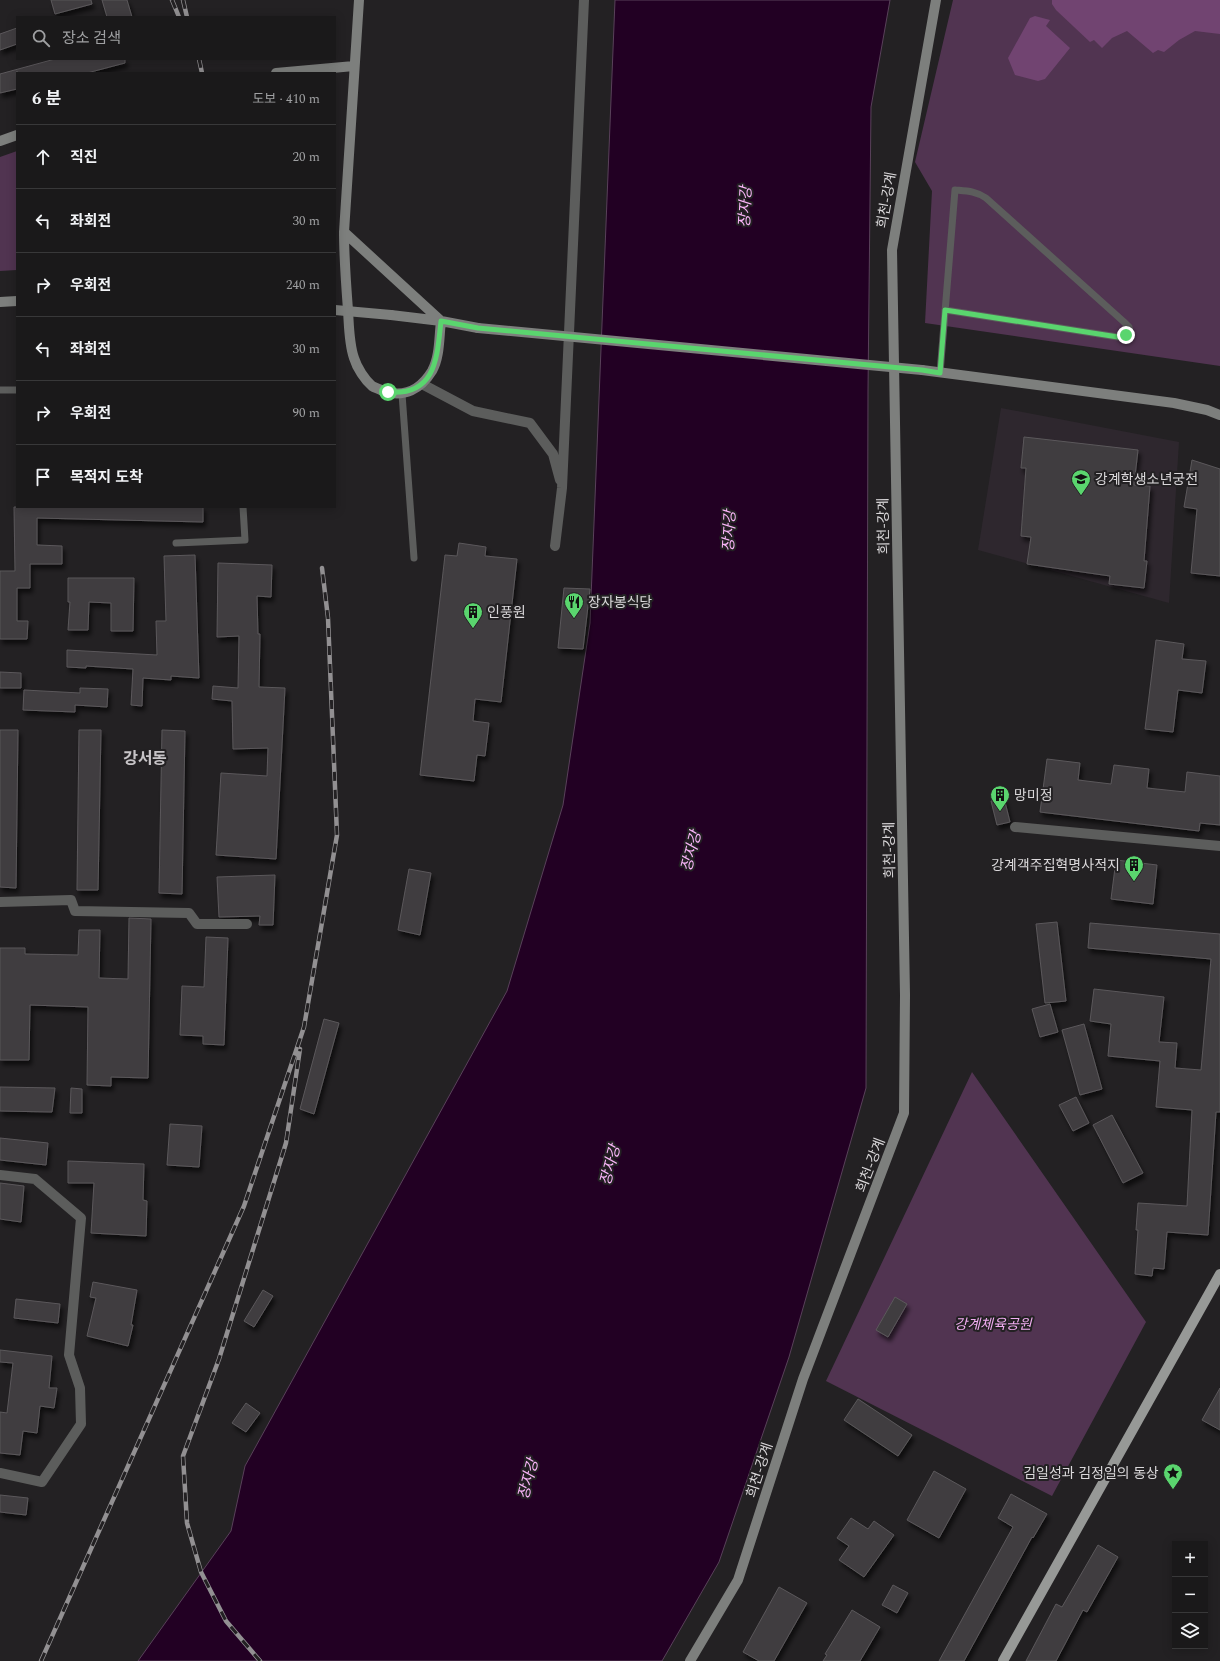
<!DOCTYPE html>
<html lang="ko">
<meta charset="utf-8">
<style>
body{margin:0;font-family:Spectral,"Noto Sans KR",serif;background:#232223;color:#f1f3f6}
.controls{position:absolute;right:12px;bottom:12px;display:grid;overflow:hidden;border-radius:0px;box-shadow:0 2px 10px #0003}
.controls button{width:36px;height:36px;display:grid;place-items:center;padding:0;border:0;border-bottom:1px solid #383839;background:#1a191a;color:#f1f3f6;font:20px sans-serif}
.stop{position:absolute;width:12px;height:12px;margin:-9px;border:3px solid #5ad56e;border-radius:50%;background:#fff}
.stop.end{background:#5ad56e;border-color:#fff;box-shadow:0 1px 4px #0008}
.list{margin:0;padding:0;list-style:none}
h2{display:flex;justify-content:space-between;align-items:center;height:52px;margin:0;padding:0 16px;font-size:17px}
h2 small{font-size:13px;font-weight:400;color:#9fa0a2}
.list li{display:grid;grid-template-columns:26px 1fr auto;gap:12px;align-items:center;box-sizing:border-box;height:64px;padding:0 16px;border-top:1px solid #383839}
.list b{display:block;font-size:15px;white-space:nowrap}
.list em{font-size:13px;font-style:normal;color:#9fa0a2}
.icon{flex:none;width:22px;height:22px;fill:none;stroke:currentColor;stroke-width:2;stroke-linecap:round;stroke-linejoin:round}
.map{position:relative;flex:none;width:1220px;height:1661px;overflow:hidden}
.search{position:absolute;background:#1a191a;box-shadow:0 2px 10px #0003;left:16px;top:16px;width:320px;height:44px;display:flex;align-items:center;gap:10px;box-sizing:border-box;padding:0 14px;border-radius:0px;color:#9fa0a2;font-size:15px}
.panel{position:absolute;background:#1a191a;box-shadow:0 2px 10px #0003;left:16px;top:72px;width:320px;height:436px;border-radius:0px}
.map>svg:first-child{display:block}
.built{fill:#2e272e}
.green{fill:#513451}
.forest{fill:#714471}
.water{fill:#220023;stroke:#59415a}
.building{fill:#3f3c3f;stroke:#5b585b;filter:url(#shadow)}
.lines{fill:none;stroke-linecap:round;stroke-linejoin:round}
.lane{stroke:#5c5d5c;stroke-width:7}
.street{stroke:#5c5d5c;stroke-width:10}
.secondary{stroke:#7d7f7d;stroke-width:10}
.primary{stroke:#979997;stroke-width:10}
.rail-casing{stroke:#929092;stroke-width:4.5}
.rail{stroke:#232123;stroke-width:3;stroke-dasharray:9;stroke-linecap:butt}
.secondary-bridge{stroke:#7d7f7d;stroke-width:10}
.route{stroke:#5ad56e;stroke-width:5}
.labels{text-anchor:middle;stroke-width:4;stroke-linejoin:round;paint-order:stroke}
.street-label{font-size:14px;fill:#dad8da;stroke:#232123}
.poi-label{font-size:14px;fill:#dad8da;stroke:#232123;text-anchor:start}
.park-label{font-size:14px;font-style:italic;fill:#f2adf2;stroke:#232123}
.water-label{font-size:15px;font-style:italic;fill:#fab5f9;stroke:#232123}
.quarter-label{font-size:16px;font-weight:bold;fill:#c7c4c7;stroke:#232123}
</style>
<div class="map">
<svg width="1220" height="1661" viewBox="0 0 1220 1661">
<defs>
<filter id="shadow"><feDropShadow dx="2.5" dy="4.5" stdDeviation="2" flood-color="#0009"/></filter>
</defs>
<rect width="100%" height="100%" fill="#232123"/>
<path class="built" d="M1001,408L1179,442L1169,603L978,550Z"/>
<path class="green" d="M953,0H1220V366L925,323L932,191L915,162Z
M17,151V270L0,271V157Z
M972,1072L1146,1322L1052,1496L826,1381Z"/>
<path class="forest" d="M1052,0H1220V34L1195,31L1179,40L1164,52L1158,50L1153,53L1127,31L1112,38L1102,48L1094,40L1090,42L1056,10L1052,4Z
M1035,16L1050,20L1046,26L1070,48L1045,79L1038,81L1015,75L1008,58L1030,18Z"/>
<path class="water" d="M615,0H890L871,107L868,391L866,1088L789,1357L719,1562L662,1661H138L231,1531L245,1466L507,991L563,805L590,623Z"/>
<path class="building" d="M51,0H91L92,4L55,14Z
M102,0H127L132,17H107Z
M17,28V44L0,50V34Z
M55,59H125V63L87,73H17V71V89L0,93V74Z
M1024,437L1138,450L1134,485L1150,486L1144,561H1147L1144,588L1109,584L1110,576L1027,564L1031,537L1021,536L1026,468H1021Z
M1192,460L1220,469V576L1191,573L1197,509L1184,507Z
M14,507H203V522L37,518V545L62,546V564H30V588H17V621H28L27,639H0V571H15Z
M459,543L486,547L485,556L517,559L501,702L475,699L473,721L489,723L485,756L477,755L474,781L420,775L445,555L457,556Z
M195,555L199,678L171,676V680L143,678L142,706L131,705L133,669L86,666V668L67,667V650L157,655L156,621H166L164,556Z
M218,563L272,565L271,597L257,596L258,634H260L259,687L285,688L276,859L216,855L221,773L267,776L268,748L233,749L232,701L212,699L213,686L238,688L239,636L217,637Z
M68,578H134L133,631H111V603L89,602L88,630H68L70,602H68Z
M564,588L590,589L583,649L558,648Z
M1156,640L1184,644L1182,659L1206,661L1202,693L1178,690L1173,732L1145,729Z
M0,672L21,673V688H0Z
M80,688L108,689L107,707L75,705V712L23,710L24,690L80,693Z
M0,730H18L16,888L0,887Z
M79,730H101L98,890H77Z
M162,730L185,731L182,894L159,893Z
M1047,759L1080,763L1078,780L1111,784L1114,765L1149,769L1147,788L1185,792L1187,772L1220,776V825L1200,823L1199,831L1040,812Z
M1004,798L1010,822L997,825L991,801Z
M1116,860L1157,865L1153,904L1111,899Z
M409,869L431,873L420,935L398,930Z
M275,875L273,925H259L260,916L219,917L217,877Z
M129,918L151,919L148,1078L111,1077V1086L87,1085L88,1007L30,1005L29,1060H0V948H25V954L78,955L79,930H100L99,978L128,979Z
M1057,922L1066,1001L1045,1003L1036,924Z
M1090,923L1220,934V1112H1216L1208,1235L1167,1232L1164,1269L1153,1268L1152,1276L1135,1274L1138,1230H1136L1138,1203L1187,1206L1192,1110L1156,1107L1160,1061L1108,1056L1111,1024L1090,1021L1094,989L1164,997L1159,1042L1177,1043L1175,1068L1201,1070L1211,959L1088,948Z
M206,937L228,938L224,1045L203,1044V1036L180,1035L182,986L204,987Z
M1050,1004L1058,1032L1040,1037L1032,1009Z
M324,1019L339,1023L314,1114L300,1109Z
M1084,1024L1102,1089L1080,1095L1062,1030Z
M0,1087L55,1088L52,1112L0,1111Z
M71,1088L82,1089V1113H70Z
M1076,1097L1089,1123L1073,1131L1059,1105Z
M1112,1115L1143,1173L1123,1183L1093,1125Z
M170,1124L202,1126L199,1167L167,1165Z
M0,1138L48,1143L46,1165L0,1160Z
M68,1161L144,1164L143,1200L147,1201L146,1236L91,1233L94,1183H68Z
M0,1183L24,1186L21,1222L0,1219Z
M93,1282L137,1290L131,1325H133L128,1346L87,1336L96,1298L90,1297Z
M263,1290L273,1296L254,1327L244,1321Z
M895,1297L907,1304L888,1337L876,1330Z
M16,1299L60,1304L58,1323L14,1318Z
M0,1350L52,1356L49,1388H57L54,1408L40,1406L37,1433L23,1431L20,1455L0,1453V1412L7,1413L13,1363L0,1362Z
M1220,1388V1430L1202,1420Z
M858,1399L912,1435L898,1456L844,1420Z
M246,1403L260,1413L246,1432L232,1423Z
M934,1471L966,1489L939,1538L907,1520Z
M1011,1494L1047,1514L1033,1538L1032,1537L964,1661H939L1013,1527L998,1518Z
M0,1495L28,1498L26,1515L0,1512Z
M851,1518L868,1529L874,1521L894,1535L864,1577L839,1560L849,1546L837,1538Z
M1098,1545L1118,1557L1087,1612L1083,1610L1056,1661H1026L1056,1604L1062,1607Z
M893,1585L908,1593L897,1613L882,1605Z
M779,1587L807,1603L774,1661H759L743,1652Z
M852,1610L880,1627L860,1661H823L827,1655L825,1654Z"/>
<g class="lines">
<path class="lane" d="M940,373L955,190C966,191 976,191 986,198L1124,322L1129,327L1130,332L1126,335L1118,337L945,310
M0,390H17
M402,394L414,558
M176,543L245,540L243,507"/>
<path class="street" d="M422,384L473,411L530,423L553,454L560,480
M555,546L562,488L584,0
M1015,827L1220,846
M0,902L71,900L75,911L189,913L197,924H247
M0,1175L35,1179L81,1218L69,1355L80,1388L81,1424L42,1482L0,1473"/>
<path class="secondary" d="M276,73L354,66
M0,141L17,135
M344,232L441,321C439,337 440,357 432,371C421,389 404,398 383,391C380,389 375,388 372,386C365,380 357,368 354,358C349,344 349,326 348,310C346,284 344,258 344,232L359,0
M0,302L17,301
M391,315L441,321L478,328
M922,370L1174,403L1207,410L1220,415
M690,1661L738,1580L803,1379L904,1113L905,995L892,250L936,0"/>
<path class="primary" d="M1003,1661L1220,1274"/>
<g class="rail-casing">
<path id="rail" d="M172,0L179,17
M183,0L187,17
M199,59L202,73
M41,1661L244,1206L304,1027L337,835L328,618L322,568
M260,1661L226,1621L201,1572L187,1523L183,1456L219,1359L286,1143L300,1049"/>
</g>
<use href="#rail" class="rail"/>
<path class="secondary-bridge" d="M335,310L391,315
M478,328L922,370"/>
</g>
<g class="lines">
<path class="route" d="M388,392C436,396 437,358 441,321L478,328L922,370L940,373L945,310L1118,337L1126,335"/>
</g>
<defs>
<g id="school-pin" transform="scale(1)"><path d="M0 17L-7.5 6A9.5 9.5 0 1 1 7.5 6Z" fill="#5ad56e" stroke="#232123"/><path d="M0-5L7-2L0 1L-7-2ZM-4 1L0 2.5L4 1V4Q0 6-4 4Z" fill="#111"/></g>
<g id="restaurant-pin" transform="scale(1)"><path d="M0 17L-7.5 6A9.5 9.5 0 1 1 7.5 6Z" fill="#5ad56e" stroke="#232123"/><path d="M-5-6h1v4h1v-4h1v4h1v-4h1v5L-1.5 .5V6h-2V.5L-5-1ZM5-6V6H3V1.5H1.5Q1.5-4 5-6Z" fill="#111"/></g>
<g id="building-pin" transform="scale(1)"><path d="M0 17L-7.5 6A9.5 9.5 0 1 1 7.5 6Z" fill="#5ad56e" stroke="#232123"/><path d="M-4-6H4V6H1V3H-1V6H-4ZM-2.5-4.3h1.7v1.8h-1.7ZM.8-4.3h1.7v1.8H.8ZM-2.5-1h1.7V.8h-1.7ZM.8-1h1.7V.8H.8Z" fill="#111"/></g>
<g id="sight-pin" transform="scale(1)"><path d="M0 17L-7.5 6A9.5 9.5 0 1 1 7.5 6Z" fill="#5ad56e" stroke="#232123"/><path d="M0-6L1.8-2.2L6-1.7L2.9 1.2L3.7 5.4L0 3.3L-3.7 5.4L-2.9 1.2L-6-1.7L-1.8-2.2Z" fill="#111"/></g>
</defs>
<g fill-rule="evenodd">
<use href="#school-pin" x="1081" y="479"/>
<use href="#restaurant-pin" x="574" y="602"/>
<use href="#building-pin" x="473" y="612"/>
<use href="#building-pin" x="1000" y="795"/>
<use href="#building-pin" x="1134" y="865"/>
<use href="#sight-pin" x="1173" y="1473"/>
</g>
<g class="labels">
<g class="street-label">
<text transform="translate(886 200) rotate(-80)" y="5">희천-강계</text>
<text transform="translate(883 526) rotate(-91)" y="5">희천-강계</text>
<text transform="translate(889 850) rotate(-91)" y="5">희천-강계</text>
<text transform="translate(870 1165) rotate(-69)" y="5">희천-강계</text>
<text transform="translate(759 1470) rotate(-72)" y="5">희천-강계</text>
</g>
<g class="poi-label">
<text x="1095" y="484">강계학생소년궁전</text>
<text x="588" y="607">장자봉식당</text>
<text x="487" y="617">인풍원</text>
<text x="1014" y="800">망미정</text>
<text x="1120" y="870" text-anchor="end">강계객주집혁명사적지</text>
<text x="1159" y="1478" text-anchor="end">김일성과 김정일의 동상</text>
</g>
<g class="park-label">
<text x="993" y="1329">강계체육공원</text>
</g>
<g class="water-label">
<text transform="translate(745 207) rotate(-87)" y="5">장자강</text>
<text transform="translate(729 531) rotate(-87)" y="5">장자강</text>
<text transform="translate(691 851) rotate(-75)" y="5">장자강</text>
<text transform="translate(610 1165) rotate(-75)" y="5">장자강</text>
<text transform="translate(528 1479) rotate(-75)" y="5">장자강</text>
</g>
<g class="quarter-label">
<text x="145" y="764">강서동</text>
</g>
</g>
</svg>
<div class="controls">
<button>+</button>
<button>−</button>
<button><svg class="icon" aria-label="layers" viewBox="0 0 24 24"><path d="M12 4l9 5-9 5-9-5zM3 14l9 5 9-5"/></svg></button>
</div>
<div class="stop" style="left:388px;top:392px"></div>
<div class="stop end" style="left:1126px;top:335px"></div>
<div class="search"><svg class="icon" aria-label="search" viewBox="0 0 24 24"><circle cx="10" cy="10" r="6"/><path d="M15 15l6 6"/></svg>장소 검색</div>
<section class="panel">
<h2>6 분<small>도보 · 410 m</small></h2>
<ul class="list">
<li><svg class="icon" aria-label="ahead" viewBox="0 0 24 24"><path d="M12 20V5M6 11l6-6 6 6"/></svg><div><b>직진</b></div><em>20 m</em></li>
<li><svg class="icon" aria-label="left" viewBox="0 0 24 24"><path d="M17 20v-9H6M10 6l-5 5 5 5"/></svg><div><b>좌회전</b></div><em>30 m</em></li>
<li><svg class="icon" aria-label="right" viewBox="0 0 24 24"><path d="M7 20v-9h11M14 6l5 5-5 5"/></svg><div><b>우회전</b></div><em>240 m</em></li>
<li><svg class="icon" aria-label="left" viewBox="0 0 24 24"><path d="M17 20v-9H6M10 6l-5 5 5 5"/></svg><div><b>좌회전</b></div><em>30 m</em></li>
<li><svg class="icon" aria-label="right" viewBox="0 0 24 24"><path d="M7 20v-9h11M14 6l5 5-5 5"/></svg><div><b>우회전</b></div><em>90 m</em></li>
<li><svg class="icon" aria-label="arrive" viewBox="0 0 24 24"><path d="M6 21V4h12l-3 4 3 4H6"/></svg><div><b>목적지 도착</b></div></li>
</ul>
</section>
</div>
